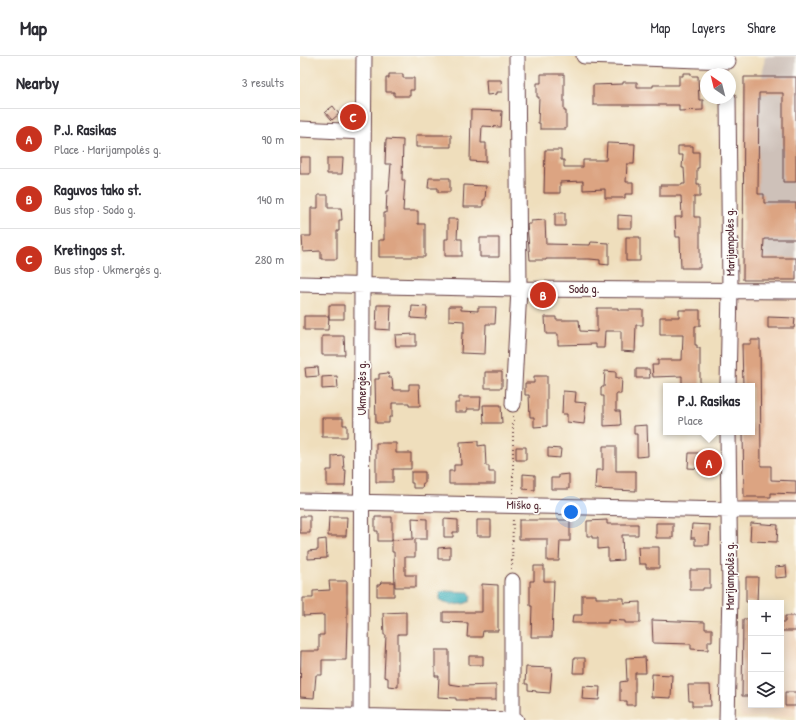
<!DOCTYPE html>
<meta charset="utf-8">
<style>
body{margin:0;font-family:"Patrick Hand",sans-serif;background:#f7f7f7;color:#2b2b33}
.controls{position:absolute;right:12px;bottom:12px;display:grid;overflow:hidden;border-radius:0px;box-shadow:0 2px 10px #0003}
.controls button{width:36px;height:36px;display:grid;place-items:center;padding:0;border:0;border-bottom:1px solid #e1e1e2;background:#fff;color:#2b2b33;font:20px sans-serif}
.compass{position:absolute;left:400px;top:12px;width:36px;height:36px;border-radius:50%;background:#fff;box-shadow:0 2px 10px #0003;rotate:325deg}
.you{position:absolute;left:271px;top:456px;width:14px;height:14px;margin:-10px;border:3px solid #fff;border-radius:50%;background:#1a73e8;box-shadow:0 0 0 6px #1a73e833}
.badge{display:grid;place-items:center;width:26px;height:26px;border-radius:50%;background:#c8321e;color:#fff;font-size:13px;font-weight:700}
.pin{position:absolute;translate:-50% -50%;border:2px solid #fff;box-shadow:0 1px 4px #0006}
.popup{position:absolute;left:363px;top:327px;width:92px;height:52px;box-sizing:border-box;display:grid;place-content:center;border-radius:0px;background:#fff;filter:drop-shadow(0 1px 3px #0005);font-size:13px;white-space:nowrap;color:#7c7c81}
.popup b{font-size:15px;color:#2b2b33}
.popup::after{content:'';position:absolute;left:50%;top:100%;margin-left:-8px;border:8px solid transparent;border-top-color:#fff}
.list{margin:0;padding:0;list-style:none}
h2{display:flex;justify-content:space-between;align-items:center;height:52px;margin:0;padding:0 16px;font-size:17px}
h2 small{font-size:13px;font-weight:400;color:#7c7c81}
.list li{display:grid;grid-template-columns:26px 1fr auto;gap:12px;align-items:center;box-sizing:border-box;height:60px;padding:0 16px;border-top:1px solid #e1e1e2}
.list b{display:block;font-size:15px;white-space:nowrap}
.list p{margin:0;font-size:13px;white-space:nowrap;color:#7c7c81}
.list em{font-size:13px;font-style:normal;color:#7c7c81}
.icon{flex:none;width:22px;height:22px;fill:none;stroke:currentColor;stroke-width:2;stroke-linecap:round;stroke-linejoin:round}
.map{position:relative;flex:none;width:496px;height:664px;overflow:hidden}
header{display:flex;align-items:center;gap:24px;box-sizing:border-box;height:56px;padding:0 20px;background:#fff;border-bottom:1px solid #e1e1e2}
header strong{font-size:19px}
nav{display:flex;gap:22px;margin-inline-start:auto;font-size:14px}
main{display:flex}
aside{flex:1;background:#fff}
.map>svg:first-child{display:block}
.built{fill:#f0d5bc}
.industrial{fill:#cec1b9}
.water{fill:#40b0ba;stroke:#456872}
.building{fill:#dca482}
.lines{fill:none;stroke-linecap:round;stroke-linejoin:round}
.minor-casing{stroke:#633c41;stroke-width:17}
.path{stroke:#633c41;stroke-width:2;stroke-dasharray:1 3;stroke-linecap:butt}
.minor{stroke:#fff;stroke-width:15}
.labels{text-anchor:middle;stroke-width:3;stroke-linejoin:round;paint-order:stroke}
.street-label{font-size:12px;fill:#4a1f2b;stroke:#fdfcf7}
</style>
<header>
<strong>Map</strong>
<nav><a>Map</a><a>Layers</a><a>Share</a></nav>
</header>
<main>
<aside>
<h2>Nearby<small>3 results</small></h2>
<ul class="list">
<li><span class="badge">A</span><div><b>P.J. Rasikas</b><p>Place · Marijampolės g.</p></div><em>90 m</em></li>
<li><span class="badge">B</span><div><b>Raguvos tako st.</b><p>Bus stop · Sodo g.</p></div><em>140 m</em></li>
<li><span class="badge">C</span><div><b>Kretingos st.</b><p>Bus stop · Ukmergės g.</p></div><em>280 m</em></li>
</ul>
</aside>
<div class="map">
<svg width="496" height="664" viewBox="0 0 496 664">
<rect width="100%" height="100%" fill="#fdfcf7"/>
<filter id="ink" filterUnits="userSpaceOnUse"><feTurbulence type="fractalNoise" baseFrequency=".025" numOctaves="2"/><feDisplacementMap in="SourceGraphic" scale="8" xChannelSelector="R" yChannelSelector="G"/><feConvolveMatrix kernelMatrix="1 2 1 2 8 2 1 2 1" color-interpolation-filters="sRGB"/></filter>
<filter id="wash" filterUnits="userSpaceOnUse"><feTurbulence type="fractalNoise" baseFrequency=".012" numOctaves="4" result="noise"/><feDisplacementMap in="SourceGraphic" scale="16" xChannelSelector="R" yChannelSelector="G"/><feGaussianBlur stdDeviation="0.9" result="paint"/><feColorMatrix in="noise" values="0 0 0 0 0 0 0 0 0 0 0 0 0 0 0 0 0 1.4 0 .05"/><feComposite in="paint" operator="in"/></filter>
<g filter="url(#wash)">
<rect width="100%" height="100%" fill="#efdebc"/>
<path class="built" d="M430,234L442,244L496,243V454H430L428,376H452V330H428Z
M496,559V660L441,662L435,633L437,563L451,562V649H481V560Z"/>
<path class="industrial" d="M465,0H496V224H443L444,21H462Z"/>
<path class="water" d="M143,535L169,536L171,540L170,545C164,550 146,549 140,545V537Z"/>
<g id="blocks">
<path class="building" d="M383,17H391V20H398L399,44H403V54L379,55V49H293V29L323,28V26H337V31H353V29H379V20H383Z
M89,18H103V22H114V34H110V40H94V36H86V22H89Z
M241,18H264V55H266V73H240V67H238L239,41H237V27H241Z
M444,21H496V126H483V37H459L458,138H464V147H496V183H464L463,202H496V224H443Z
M186,24H201L202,36H197V38L187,39Z
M33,50L39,58L32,64L25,56Z
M171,54L202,55L201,71L182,70L181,87H186V106L170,105Z
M116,79H151V91H116Z
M86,83L103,84L102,124H105L103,155H118V168H125V201H79V184H84V157H86L87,135H89L91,108H85Z
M307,87L335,88L334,108H327L326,126H333V138H325V142H305V133L283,134V125L260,126V137H244L245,94H261V104H264V111H283V104H306Z
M378,90H393V96H399V112H397V128H400V141H394V161H400V212H381L380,181H376L375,161H382L381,140H360V129H382V128H385L384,112H382L383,99H378Z
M0,101H10V118H0Z
M27,102H43L42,118H27Z
M129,122H150V136H138V132H128Z
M164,129L186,130L185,144H183V151H163Z
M18,139H28V152H41L42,164H39V175H37V203H21V195L3,196L2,180H11V152H18Z
M255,157H265V170H255Z
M318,159L332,160V172H318Z
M148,163H158L157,183H162V200H145V183H148Z
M245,164L246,188L290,189L291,186L309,187V209L300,208V204L290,203H246V204H230L227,168H231V165Z
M326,181H340V205H326Z
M180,182H199V201H180Z
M29,249H44V263H29Z
M77,249H91L90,274L76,273Z
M112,250L127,251L126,263L111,262Z
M149,250H161V254L178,255V251H196L195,268H186L185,298L161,297L162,277H164V265L149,264Z
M297,252H318V254H343V269H336L335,296L321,295V275H305L304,292H296V288L258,289V278H246L245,261H256V264H279L280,275L297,276Z
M379,254H400V270H395V289H397V292H400V330H382V320L353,321L352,309H358V304H382L383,279H360V261H379Z
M4,260H29L28,274H4Z
M468,261L495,262L494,272H468Z
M116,278V290H96L95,279Z
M22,280H44L45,299H22Z
M451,284H460L461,410H471V424L496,425V438L471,437V441H444L443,376H452V330H443L442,288H451Z
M18,311L19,320L6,321L5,312Z
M336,313H349L350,322H336Z
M305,315L316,316V322H322L321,338H316V355H320L321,369L304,370V340H301V331H304Z
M185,316H202V332H185Z
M88,317L89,322H92L93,334H109V328H119L120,350H109V347H92V361H89V367H76L75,323H79V318Z
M37,320L38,332L22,333V321Z
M234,320H247V370L234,371V361H230L229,339H225V327H234Z
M263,335L276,336L275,346L286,347L284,368L267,366V358H262Z
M159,341H181L180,353H167V356H155V347H159Z
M183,349H201L202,367H184Z
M22,362H43V369H47V381H22Z
M347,369L348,400L337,401V378H334V370Z
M178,385V390L185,389L186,410H189V416H195V428H149V415H154V409H161L160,386Z
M76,387H96V397H111V413H93V426H76Z
M303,390H316V415H336V435L295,433L296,414H303Z
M216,391H226V404H216Z
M248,392L261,393L260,402L248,401Z
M389,397H406V413L388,412Z
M43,399L44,414H46L45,430H27V414H32V400Z
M111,416H125V427H123L122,432H113V427H111Z
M223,418L235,419V434L223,433Z
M269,418V433H251V422H259V419Z
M0,460H10V477H0Z
M29,461H47L46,480H28Z
M75,461H92V485H78V475H75Z
M112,462L127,463V483H115V501H105V519H116V531H95L94,496H92V484L113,483Z
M144,463L158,464V476H153V481H144Z
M177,464H191V480H177Z
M219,464H270V485H260L259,505H247V483H219Z
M307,464V468H338V479H322L323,504L308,505V492L298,493V482H292V480H287V465Z
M356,467H373V482H356Z
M451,467L478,469L477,486L450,485Z
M392,468L410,469L409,489H395V482H391Z
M26,483L27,502L8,503V495L18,494V484Z
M150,491V503H138V492Z
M338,491H359V512H346V508H339Z
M234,510H244V525H254L252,581H231L232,550H230V525H234Z
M486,510L487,521L475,522V511Z
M390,514H410V532H403V534H390Z
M446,521H458L457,546H446Z
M29,525H47V568L46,604H22V619H16L14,642L0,641L1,595H19V579H24V559L3,560V542H13V535L30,534Z
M81,526H94V540H77V529H80Z
M182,528L198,529V575H183L182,581H167L168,567L143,566V556H182Z
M282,539H296V542H324V547L340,546V567H325V565L308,564V567H272L273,559H282Z
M106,556V578H98V631L88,630V622L84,621L86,579H84L83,557Z
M485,560H496V575H481V566H485Z
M443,563H451V640H442Z
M352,564L405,566V573H412V585H408V594L391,593V588L353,587Z
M135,594H149V628L163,630L196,629V644H156V642L138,641L139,620H135Z
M169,600H183V609H169Z
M345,601L346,617H335V649H327V645H320V626L327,625L326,602Z
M274,602H285V617H273Z
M226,611L252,612L250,637L236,636V635L228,634V628H225Z
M352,618L372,619L371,642L351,641Z
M388,629H410L411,650H392V645H389Z
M283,630L300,631L299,644L282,643Z
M485,636H496V650H485Z"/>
</g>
</g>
<g filter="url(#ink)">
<use href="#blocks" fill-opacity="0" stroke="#633c41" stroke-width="1"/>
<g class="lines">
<g class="minor-casing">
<path id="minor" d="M284,0L428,5
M428,42L430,234L428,330
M0,73L63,76
M0,228L219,233L496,235
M213,348L219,233L217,0
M0,445L430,454H496
M212,525V664
M0,659L216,664
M61,664L62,229L64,0
M427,664L430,535L428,376"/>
</g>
<path class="path" d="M213,437V359
M212,513L213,461"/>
<use href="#minor" class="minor"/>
</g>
</g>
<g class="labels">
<g class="street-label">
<text transform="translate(430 186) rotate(-91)" y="4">Marijampolės g.</text>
<text x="284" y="237">Sodo g.</text>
<text transform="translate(62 332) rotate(-90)" y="4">Ukmergės g.</text>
<text transform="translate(224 449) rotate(1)" y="4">Miško g.</text>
<text transform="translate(430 520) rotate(-90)" y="4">Marijampolės g.</text>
</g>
</g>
</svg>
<div class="controls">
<button>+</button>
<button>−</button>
<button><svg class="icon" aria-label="layers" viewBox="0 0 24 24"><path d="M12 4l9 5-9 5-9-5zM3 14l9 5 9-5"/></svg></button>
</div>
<svg class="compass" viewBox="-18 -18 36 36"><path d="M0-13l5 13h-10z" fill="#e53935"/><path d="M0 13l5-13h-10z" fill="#7c7c81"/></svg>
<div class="you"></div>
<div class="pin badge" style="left:409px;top:407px">A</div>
<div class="popup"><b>P.J. Rasikas</b>Place</div>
<div class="pin badge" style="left:243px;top:239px">B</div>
<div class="pin badge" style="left:53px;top:61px">C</div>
</div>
</main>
